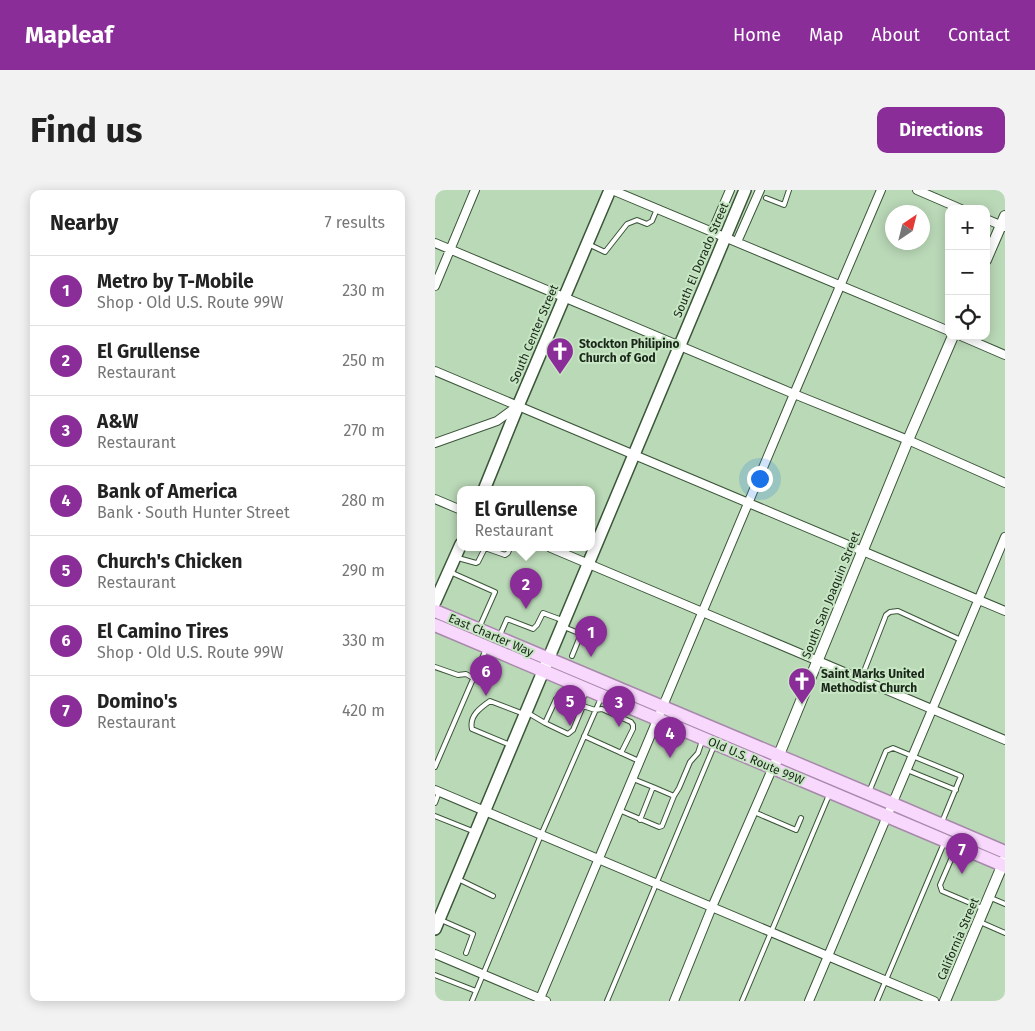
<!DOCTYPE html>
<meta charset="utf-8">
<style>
body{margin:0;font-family:"Fira Sans",sans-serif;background:#f2f2f2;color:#222}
.controls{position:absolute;right:15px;top:15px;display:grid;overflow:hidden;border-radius:10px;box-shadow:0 2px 12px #0003}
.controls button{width:45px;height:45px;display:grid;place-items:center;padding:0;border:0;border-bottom:1px solid #e0e0e0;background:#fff;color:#222;font:25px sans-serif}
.compass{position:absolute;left:450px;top:15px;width:45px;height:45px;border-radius:50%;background:#fff;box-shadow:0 2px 12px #0003;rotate:35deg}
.you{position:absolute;left:324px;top:288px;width:18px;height:18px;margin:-12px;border:4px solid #fff;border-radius:50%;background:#1a73e8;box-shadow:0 0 0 8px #1a73e833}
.badge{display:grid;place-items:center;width:32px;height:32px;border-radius:50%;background:#8a2d98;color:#fff;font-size:16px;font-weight:700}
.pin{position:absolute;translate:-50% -41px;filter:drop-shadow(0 1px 2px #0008)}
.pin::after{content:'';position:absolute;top:26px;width:18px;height:15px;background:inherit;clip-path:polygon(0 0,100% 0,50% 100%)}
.popup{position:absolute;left:22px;top:296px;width:138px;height:65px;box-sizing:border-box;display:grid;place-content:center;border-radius:10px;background:#fff;filter:drop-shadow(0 1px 4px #0005);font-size:16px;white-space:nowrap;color:#767676}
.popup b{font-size:19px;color:#222}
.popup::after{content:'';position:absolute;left:50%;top:100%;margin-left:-10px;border:10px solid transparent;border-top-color:#fff}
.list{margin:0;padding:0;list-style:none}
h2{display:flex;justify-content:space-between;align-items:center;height:65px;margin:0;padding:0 20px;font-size:21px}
h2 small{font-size:16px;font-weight:400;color:#767676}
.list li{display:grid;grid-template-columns:32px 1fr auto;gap:15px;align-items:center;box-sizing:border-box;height:70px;padding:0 20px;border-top:1px solid #e0e0e0}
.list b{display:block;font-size:19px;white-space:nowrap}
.list p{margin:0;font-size:16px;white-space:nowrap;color:#767676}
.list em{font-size:16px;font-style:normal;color:#767676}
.icon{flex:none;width:28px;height:28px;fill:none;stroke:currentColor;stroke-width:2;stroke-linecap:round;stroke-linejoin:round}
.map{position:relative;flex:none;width:570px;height:811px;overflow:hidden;border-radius:10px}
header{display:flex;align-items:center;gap:30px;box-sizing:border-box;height:70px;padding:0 25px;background:#8a2d98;color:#fff}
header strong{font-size:24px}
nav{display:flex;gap:28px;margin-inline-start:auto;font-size:18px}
.intro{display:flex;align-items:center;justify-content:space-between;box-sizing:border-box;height:120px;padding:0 30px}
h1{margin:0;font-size:35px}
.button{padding:12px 22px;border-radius:10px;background:#8a2d98;color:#fff;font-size:18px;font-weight:700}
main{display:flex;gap:30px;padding:0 30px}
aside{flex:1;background:#fff;border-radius:10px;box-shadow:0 2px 12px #0003}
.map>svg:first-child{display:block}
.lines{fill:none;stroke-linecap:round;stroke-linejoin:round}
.service-casing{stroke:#3b5639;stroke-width:6}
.minor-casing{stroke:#3b5639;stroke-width:10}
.tertiary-casing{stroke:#3b5639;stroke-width:12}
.secondary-casing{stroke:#3b5639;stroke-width:14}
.primary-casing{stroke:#a789ab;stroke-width:15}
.service{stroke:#fff;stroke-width:4}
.minor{stroke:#fff;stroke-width:8}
.tertiary{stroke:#fff;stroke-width:10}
.secondary{stroke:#fff;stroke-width:11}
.primary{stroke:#f8d8fc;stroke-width:12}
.labels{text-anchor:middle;stroke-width:4;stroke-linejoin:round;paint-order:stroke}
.street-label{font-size:12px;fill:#1a2619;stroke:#c7e6c3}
.poi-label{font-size:12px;font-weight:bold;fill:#1a2619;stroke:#c7e6c3;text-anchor:start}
</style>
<header>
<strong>Mapleaf</strong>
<nav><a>Home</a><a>Map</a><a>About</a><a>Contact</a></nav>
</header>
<div class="intro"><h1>Find us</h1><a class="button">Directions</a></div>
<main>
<aside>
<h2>Nearby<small>7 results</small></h2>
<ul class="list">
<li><span class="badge">1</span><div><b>Metro by T-Mobile</b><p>Shop · Old U.S. Route 99W</p></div><em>230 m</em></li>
<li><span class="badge">2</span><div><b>El Grullense</b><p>Restaurant</p></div><em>250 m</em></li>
<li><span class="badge">3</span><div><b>A&amp;W</b><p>Restaurant</p></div><em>270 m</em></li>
<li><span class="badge">4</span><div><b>Bank of America</b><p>Bank · South Hunter Street</p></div><em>280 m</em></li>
<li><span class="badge">5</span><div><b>Church's Chicken</b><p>Restaurant</p></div><em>290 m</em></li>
<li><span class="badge">6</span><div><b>El Camino Tires</b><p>Shop · Old U.S. Route 99W</p></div><em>330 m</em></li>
<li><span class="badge">7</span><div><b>Domino's</b><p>Restaurant</p></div><em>420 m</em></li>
</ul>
</aside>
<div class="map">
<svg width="570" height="811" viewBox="0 0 570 811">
<rect width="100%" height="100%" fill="#bad9b7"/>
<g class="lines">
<g class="service-casing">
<path id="service" d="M331,8L349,15L354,0
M153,54L170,62L192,34L202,30L212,34L217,31L222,19
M50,358L70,365L73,363L75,358
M23,368L41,373L43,372L50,358
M15,382L60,402L44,438
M129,437L146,444L137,466
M65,445L72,429L98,439L102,435L108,423L127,430
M0,477L23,485L31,484L38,488
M426,489L451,425L455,422L463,421L526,450
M145,515L160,520L167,519L196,532L198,535V539L186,563
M93,523L110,533L121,509L126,507L145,515L151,502
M110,533L133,544L138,540L148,516
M149,546L204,571
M75,555L37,539C34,526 45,518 55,511L89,524
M0,577L51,459
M472,580L521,600
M198,589L218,597L205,630
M218,597L239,606
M434,602L451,561L458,558L526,586L507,632
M0,613L4,602
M184,620L224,637L227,636L239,606L244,598L255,572L263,563L267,551
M319,622L361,640L366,628
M0,626L40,642
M521,658L505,695L507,701L547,718
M23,689L58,706
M556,708L570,714
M6,730L38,744L31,763
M545,732L570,743
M0,785L41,801
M37,811L106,645L166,508
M172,811L279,556
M307,811L394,605
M442,811L509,653"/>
</g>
<g class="minor-casing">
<path id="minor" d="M177,0L514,141
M482,0L526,19
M551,29L570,37
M277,42L295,0
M302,52L325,0
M0,53L359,204L473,250L570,293
M0,96L40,0
M526,146L570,165
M0,181L570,421
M0,253L62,231L81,217
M0,309L26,320
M116,358L570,550
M0,600L499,811
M0,764L111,811
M104,811L359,204L446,0
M239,811L277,717L338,577
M374,811L570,347"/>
</g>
<g class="tertiary-casing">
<path id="tertiary" d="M551,70L570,26
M341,572L473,250L518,146
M510,811L570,669"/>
</g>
<g class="secondary-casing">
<path id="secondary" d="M49,300L83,216L175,0
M0,412L26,354
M0,739L310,0"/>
</g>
<g class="primary-casing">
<path id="primary" d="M0,421L458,614L570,662
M0,435L570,676"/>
</g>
<use href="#service" class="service"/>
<use href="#minor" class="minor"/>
<use href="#tertiary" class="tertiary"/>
<use href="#secondary" class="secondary"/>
<use href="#primary" class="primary"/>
</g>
<defs>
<g id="church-pin" transform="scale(1.4375)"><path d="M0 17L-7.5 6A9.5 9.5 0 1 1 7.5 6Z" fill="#8a2d98" stroke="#c7e6c3"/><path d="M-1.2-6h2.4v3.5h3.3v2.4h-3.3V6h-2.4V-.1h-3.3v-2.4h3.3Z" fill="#fff"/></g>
</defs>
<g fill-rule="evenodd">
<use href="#church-pin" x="125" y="161"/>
<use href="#church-pin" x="367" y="491"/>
</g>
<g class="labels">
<g class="street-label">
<text transform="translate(266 70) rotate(-67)" y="4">South El Dorado Street</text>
<text transform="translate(99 144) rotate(-67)" y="4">South Center Street</text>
<text transform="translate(396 405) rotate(-68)" y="4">South San Joaquin Street</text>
<text transform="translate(56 445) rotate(23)" y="4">East Charter Way</text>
<text transform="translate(321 571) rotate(23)" y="4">Old U.S. Route 99W</text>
<text transform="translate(523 749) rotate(-67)" y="4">California Street</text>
</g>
<g class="poi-label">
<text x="144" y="158">Stockton Philipino<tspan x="144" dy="14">Church of God</tspan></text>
<text x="386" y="488">Saint Marks United<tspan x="386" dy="14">Methodist Church</tspan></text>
</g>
</g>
</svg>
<div class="controls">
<button>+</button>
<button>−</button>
<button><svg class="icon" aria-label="locate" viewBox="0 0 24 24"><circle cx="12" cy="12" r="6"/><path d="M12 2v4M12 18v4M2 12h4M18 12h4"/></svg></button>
</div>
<svg class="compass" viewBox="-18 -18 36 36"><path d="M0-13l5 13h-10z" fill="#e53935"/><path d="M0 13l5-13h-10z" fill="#767676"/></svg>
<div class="you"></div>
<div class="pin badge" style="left:156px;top:467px">1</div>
<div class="pin badge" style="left:91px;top:419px">2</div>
<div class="popup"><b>El Grullense</b>Restaurant</div>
<div class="pin badge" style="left:184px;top:537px">3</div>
<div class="pin badge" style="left:235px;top:568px">4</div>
<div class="pin badge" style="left:135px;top:536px">5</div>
<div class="pin badge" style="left:51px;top:506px">6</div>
<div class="pin badge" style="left:527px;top:684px">7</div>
</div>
</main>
